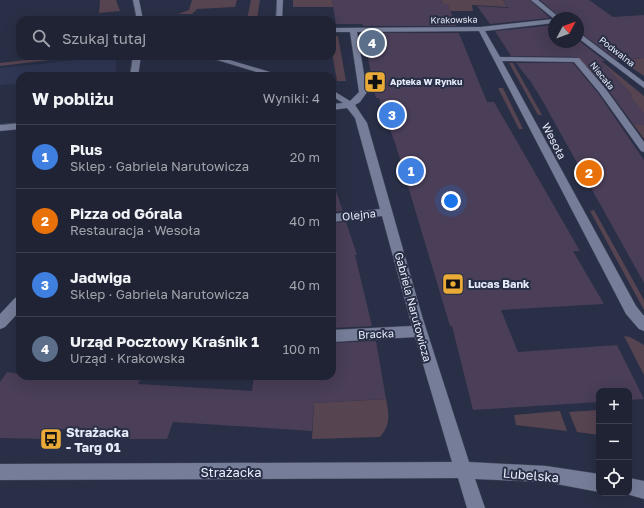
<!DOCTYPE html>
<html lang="pl">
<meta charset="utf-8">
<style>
body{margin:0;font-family:"Golos Text",sans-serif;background:#272b3c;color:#f1f3f6}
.controls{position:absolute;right:12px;bottom:12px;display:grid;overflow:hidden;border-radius:8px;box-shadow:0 4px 16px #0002}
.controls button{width:36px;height:36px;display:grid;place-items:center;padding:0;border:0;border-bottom:1px solid #3c404f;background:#1f2334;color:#f1f3f6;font:20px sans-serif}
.compass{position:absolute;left:548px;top:12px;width:36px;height:36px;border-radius:50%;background:#1f2334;box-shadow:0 4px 16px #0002;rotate:49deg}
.you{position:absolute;left:451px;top:201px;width:14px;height:14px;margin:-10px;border:3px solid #fff;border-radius:50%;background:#1a73e8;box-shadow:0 0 0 6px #1a73e833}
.badge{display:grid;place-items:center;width:26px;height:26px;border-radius:50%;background:#8c9099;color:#fff;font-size:13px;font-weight:700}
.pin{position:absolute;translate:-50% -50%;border:2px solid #fff;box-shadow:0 1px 4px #0006}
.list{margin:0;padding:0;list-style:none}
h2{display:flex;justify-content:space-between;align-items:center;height:52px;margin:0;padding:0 16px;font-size:17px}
h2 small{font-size:13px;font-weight:400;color:#a1a4ac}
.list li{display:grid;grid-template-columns:26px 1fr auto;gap:12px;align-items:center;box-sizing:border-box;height:64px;padding:0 16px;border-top:1px solid #3c404f}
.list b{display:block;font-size:15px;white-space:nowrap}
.list p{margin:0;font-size:13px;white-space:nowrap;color:#a1a4ac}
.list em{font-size:13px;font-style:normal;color:#a1a4ac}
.icon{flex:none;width:22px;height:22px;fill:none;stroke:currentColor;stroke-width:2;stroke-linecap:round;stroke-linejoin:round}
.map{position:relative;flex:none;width:644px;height:508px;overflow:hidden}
.search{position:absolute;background:#1f2334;box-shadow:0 4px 16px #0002;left:16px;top:16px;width:320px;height:44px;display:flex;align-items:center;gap:10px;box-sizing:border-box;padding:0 14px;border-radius:12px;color:#a1a4ac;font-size:15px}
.panel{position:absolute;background:#1f2334;box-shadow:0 4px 16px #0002;left:16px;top:72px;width:320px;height:308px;border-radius:12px}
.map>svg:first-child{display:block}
.built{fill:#303754}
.green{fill:#564450}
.building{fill:#4a3e58}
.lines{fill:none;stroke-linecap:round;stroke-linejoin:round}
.minor-casing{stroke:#454a5d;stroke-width:1}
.minor{fill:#767d98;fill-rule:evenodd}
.labels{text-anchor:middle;stroke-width:4;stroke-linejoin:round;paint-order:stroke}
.far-street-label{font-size:9px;fill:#e7ecfb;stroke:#292f46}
.far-poi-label{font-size:9px;font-weight:bold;fill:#e7ecfb;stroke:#292f46;text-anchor:start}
.street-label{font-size:11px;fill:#e7ecfb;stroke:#292f46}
.poi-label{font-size:11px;font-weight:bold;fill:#e7ecfb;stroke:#292f46;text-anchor:start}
.near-poi-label{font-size:13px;font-weight:bold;fill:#e7ecfb;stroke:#292f46;text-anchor:start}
.near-street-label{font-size:13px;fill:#e7ecfb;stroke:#292f46}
</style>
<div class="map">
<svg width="644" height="508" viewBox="0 0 644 508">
<rect width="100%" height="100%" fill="#292f46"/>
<path class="built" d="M116,56V76H20V84L0,85V68Z"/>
<path class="green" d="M100,0H116L120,11L99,13Z
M192,0H237L235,7L197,9L192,14H178L189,10Z
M251,0H260L257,19H247Z
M293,0H332L334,7H293Z
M441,0H503L507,7L472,5L473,11H445Z
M332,36H338L346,81H337L332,53Z
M564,42H578L644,96V139L613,96L632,95L619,81H600Z
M60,56H83L0,66V63Z
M644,58V76L620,60Z
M509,63H513L542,115H538Z
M498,88H503L523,129H519Z
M594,210L644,300V310L590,211Z
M624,336L630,337L644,345V375Z
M386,399C389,413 391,425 380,437L312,439L314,403Z
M599,410V435L577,432L569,412Z
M560,411L567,431L516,425L514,415Z"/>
<path class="building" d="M332,0H441L442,4H448L456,26H363L362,24H336Z
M503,0H530L550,18L490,24L477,6L508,8Z
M540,0H589L613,17L644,15V58L617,60L578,31V18H561Z
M554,25V42H578V40L605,61H601L632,95H629L644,113V125H634L606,87L580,57L511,56L495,31Z
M364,33H459L487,102H494L519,145L580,251H573L604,304L501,310L518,352L617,345L644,399L629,400V391H599V402L473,410L452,326H450L395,143L379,98H376L373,87Z
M516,63H573L598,93L644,160V283L542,100L531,82Z
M336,191L343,211L332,212V192Z
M346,222L357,255H355L372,326L332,328V223Z
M376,341L386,399L314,403L312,431L173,422L167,439H118L121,430L49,429L44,439L0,438V382L7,372L20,374V376H124L123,379L140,380L138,384L252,391L254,376H332V343Z"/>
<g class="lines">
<g class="minor-casing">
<path id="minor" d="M133,0H139L143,20H137Z
M277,0H283L282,20H276Z
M531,0H538L560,18H554V23L485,31L500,57L579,58L605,88L644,142V152L641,151L599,92L574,62L502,61L636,306L644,316V331L639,329L626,314L479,31L357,32L367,92L360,102L355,105L367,123L422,316L469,462L546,466L599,474V492L546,482L475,479L485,508H467L458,478L0,480V464L452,462L415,337L332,342V330L412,326L382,216L332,222V214L380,209L355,118L347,108L332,110V104L343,103L332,96V90L350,101L359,92L350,32H332V28L481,27L554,19Z
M578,32L644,82V88L578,38Z
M133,56H141L138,76H130Z
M204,56H216L283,76H270Z
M20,123V129L0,131V125Z
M20,297V311L5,327L0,329V314L15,298Z
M629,478L644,481V499L623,493H629Z"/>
</g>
<use href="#minor" class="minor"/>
</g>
<defs>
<g id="pharmacy-square" transform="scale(1.15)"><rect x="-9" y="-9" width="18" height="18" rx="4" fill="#eaaa38" stroke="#292f46"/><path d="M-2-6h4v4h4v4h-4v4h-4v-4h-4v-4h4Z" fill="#111"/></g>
<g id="bank-square" transform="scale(1.15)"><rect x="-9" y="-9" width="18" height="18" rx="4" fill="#eaaa38" stroke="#292f46"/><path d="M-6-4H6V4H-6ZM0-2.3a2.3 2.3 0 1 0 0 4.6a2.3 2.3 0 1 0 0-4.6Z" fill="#111"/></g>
<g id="bus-square" transform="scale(1.15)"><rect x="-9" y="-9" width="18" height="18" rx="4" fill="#eaaa38" stroke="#292f46"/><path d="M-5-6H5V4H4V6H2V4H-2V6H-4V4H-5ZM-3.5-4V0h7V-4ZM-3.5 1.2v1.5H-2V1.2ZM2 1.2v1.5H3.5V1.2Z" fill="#111"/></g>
</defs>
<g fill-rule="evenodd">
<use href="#pharmacy-square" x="375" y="82"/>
<use href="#bank-square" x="453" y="284"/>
<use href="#bus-square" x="51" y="439"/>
</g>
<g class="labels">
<g class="far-street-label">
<text transform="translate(454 20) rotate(-1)" y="3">Krakowska</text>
<text transform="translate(617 52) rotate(38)" y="3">Podwalna</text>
<text transform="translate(602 76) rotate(51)" y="3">Niecała</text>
</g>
<g class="far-poi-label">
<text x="390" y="85">Apteka W Rynku</text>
</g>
<g class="street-label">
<text transform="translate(554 141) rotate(63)" y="4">Wesoła</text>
<text transform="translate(359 215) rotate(-6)" y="4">Olejna</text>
<text transform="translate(413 307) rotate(75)" y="4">Gabriela Narutowicza</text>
<text transform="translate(376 334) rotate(-3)" y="4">Bracka</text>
</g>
<g class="poi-label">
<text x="468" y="288">Lucas Bank</text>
</g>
<g class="near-poi-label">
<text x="66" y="437">Strażacka<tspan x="66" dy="15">- Targ 01</tspan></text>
</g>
<g class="near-street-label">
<text x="231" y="477">Strażacka</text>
<text transform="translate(531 475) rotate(5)" y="5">Lubelska</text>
</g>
</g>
</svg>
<div class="controls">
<button>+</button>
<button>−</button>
<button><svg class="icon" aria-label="locate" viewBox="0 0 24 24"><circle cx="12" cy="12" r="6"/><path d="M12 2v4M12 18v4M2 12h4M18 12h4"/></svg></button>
</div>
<svg class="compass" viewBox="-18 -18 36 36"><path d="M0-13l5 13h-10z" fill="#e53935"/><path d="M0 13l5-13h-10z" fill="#a1a4ac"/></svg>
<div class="you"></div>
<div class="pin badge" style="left:411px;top:171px;background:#3f7fe0">1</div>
<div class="pin badge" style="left:589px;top:173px;background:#e8710a">2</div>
<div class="pin badge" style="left:392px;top:115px;background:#3f7fe0">3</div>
<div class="pin badge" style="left:372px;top:43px;background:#5c6f8a">4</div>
<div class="search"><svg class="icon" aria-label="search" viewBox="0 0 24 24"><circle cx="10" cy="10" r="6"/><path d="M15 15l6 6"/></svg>Szukaj tutaj</div>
<section class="panel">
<h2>W pobliżu<small>Wyniki: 4</small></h2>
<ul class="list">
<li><span class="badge" style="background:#3f7fe0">1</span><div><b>Plus</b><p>Sklep · Gabriela Narutowicza</p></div><em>20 m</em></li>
<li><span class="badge" style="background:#e8710a">2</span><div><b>Pizza od Górala</b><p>Restauracja · Wesoła</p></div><em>40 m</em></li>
<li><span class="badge" style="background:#3f7fe0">3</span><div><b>Jadwiga</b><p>Sklep · Gabriela Narutowicza</p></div><em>40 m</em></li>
<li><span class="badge" style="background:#5c6f8a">4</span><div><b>Urząd Pocztowy Kraśnik 1</b><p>Urząd · Krakowska</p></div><em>100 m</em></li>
</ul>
</section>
</div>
